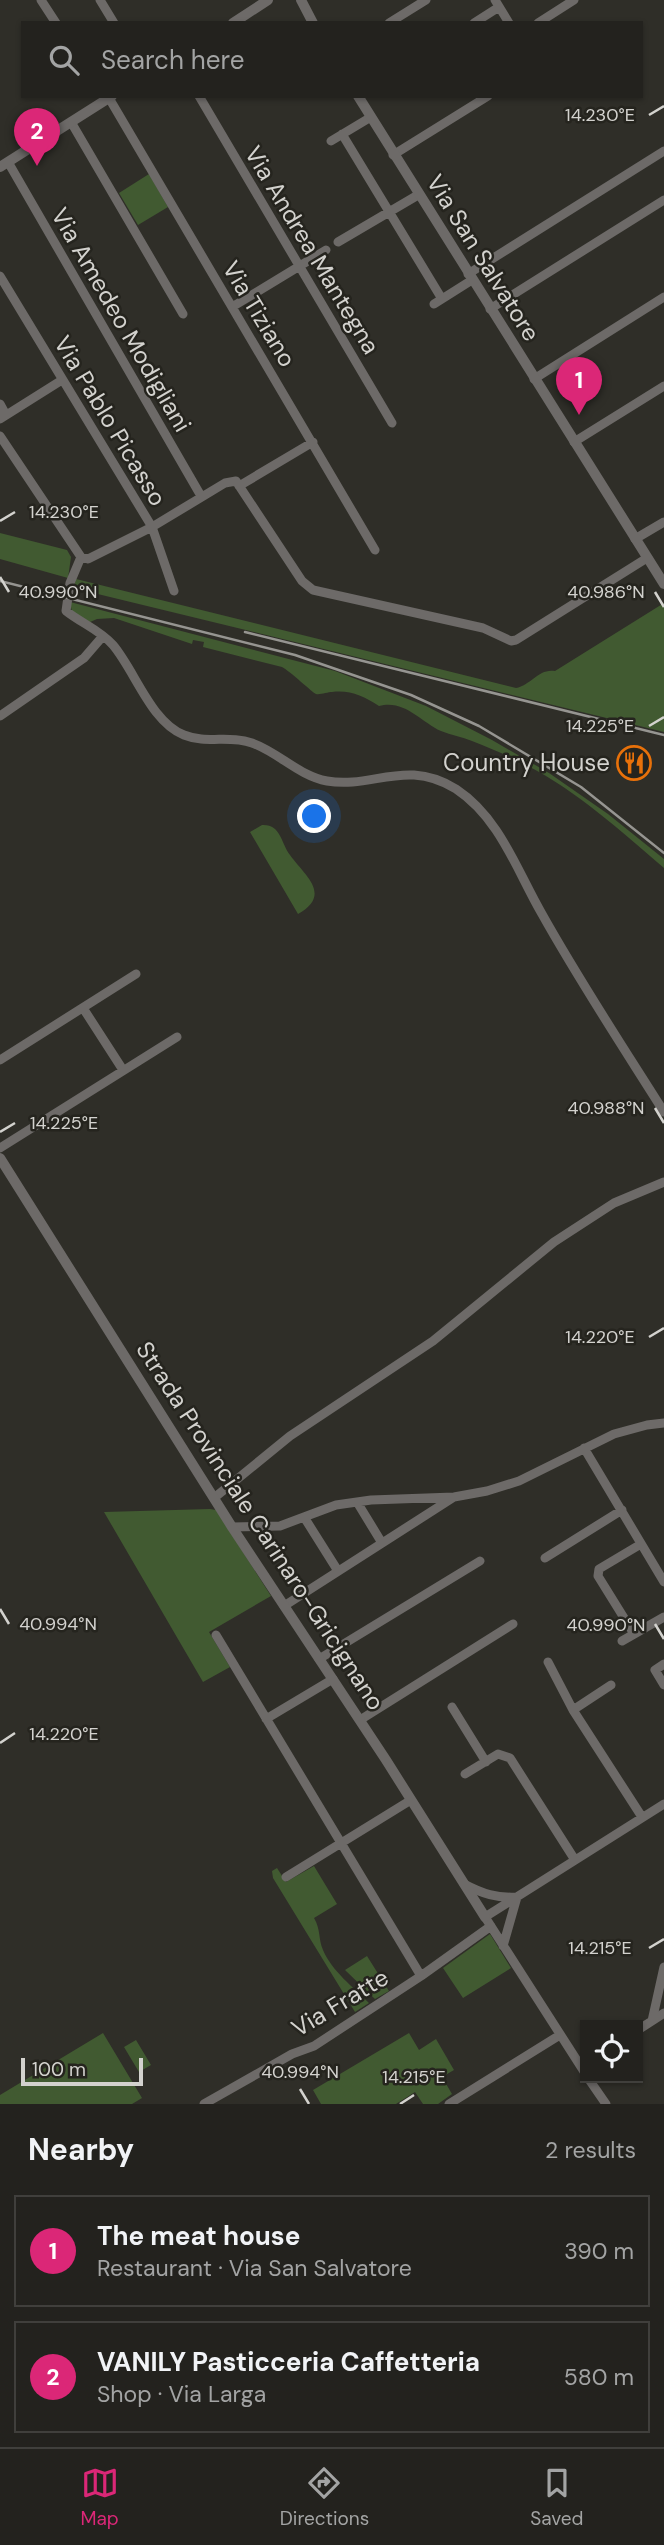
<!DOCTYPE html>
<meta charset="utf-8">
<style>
body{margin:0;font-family:"DM Sans",sans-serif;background:#2b2a27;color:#f1f3f6}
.controls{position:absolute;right:21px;bottom:21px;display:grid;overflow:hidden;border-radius:0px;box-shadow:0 2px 5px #0004}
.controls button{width:63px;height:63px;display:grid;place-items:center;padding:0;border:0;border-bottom:2px solid #403f3c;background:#23221e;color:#f1f3f6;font:35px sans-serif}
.scale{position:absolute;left:21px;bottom:18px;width:122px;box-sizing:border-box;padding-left:7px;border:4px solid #d3d2ce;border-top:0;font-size:19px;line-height:24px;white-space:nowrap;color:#d3d2ce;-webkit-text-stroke:5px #25241e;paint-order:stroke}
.you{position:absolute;left:315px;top:817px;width:24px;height:24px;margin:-18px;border:5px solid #fff;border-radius:50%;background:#1a73e8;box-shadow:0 0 0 10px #1a73e833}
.badge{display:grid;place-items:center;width:46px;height:46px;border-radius:50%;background:#db2777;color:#fff;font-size:23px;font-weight:700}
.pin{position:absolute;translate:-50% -58px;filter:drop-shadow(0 2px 4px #0008)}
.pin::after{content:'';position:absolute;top:37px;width:24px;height:21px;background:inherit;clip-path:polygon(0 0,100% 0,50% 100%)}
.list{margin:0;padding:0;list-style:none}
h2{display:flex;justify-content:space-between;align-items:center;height:91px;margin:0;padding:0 28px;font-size:30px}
h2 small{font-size:23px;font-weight:400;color:#a3a4a4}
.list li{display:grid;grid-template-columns:46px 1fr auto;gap:21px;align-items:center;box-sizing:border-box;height:112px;margin:0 14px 14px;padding:0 14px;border:2px solid #403f3c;border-radius:0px}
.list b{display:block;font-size:26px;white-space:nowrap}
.list p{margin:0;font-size:23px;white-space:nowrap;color:#a3a4a4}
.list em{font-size:23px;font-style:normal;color:#a3a4a4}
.icon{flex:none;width:38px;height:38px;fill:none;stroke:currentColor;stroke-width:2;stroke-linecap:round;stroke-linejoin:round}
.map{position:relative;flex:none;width:664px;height:2104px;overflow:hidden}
.search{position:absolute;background:#23221e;box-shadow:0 2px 5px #0004;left:21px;right:21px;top:21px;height:77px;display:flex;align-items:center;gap:18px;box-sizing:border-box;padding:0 24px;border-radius:0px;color:#a3a4a4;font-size:26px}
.sheet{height:343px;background:#23221e}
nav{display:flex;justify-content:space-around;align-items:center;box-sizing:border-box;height:98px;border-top:2px solid #403f3c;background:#23221e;font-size:19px;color:#a3a4a4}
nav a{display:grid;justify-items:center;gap:4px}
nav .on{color:#db2777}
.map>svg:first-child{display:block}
.green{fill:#415a31}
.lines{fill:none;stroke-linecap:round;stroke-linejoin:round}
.minor{stroke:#6d6a68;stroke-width:9}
.tertiary{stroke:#6d6a68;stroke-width:10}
.rail{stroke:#969591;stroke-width:2.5}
.ticks{fill:none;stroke:#d3d2ce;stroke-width:2.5}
.labels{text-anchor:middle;stroke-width:5;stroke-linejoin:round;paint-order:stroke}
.street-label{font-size:24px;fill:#d3d2ce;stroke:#25241e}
.poi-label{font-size:24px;fill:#d3d2ce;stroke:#25241e;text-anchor:end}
.ticks-label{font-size:18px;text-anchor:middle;fill:#d3d2ce;stroke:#25241e;stroke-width:5;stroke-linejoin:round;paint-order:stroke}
</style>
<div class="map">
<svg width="664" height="2104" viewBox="0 0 664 2104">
<rect width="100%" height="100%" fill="#2f2e28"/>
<path class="green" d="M149,174L168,207L138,225L119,193Z
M0,533L67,550L71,557L68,578L0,559Z
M76,579L516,688C531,685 539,668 555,671L664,603V732L73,588Z
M70,602L335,671L426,706L492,740L549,773L608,814L664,859V868C621,831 577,791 526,765C509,756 490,748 472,741C462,737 451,735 441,731C420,721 404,699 379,706C363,696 351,690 332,692C328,692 320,695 316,694C313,693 290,671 282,667L203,647L204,642L193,640L192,644L114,618L97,619L90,622L72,612Z
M262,825C281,824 281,843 290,855C304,875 333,894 298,914L250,832Z
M210,1509L216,1510L271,1596L209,1632L230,1667L203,1682L104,1512Z
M314,1866L337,1904L314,1918C321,1930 318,1938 323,1950C332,1971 353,1987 369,2003L355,2012L273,1878L272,1871L277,1868L286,1882Z
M490,1934L511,1968L463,1998L443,1968Z
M367,1956L389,1991L375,1999L345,1970Z
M103,2033L142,2098L132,2104H0V2095Z
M409,2033L419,2050L436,2039L454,2070L442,2077L452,2094L438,2104H423L415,2092L396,2104H321L313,2090Z
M136,2040L151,2065L139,2072L124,2047Z"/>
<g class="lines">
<path class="minor" d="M41,0L56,23
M100,0L114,23
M495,0L509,23
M389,23L426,0
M474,23L499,7
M538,23L574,0
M199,96L392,423
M109,98L375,550
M71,122L183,314
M342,134L442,299
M331,141L371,117
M393,155L488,96
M8,162L201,496
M338,242L418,195
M468,274L664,151
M0,276L152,527L174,591
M434,304L472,280
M232,307L326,250
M490,309L664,200
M534,379L664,297
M0,404L6,415
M0,419L62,380
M0,436L81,557L70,583L66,611C81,623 100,630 113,645C135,671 151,722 184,735C206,744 230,735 252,743C278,752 299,776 327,781C373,789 406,758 456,789C500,818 517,871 542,914C580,982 623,1047 664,1112
M574,442L664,386
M239,486L313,442
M635,539L664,522
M81,557L88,559L152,527L225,483L236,481L302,581L313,590L483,628L511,641L516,640L647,558
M0,716L84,658L103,636
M83,1008L123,1070
M0,1060L136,974
M0,1148L177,1037
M584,1448L664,1582
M214,1498L290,1436L433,1341L554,1242L614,1203L664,1182
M357,1502L382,1543
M304,1517L338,1571
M232,1527L280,1526L336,1505L371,1500L454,1497L487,1491L519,1481L614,1434L647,1425L664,1423
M545,1558L622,1510
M284,1606L454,1497
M634,1634L598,1576L599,1569L641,1544
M216,1635L421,1976
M622,1641L664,1617
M319,1659L480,1561
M548,1662L573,1710L642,1817
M664,1664L655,1670L664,1685
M452,1707L486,1762
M573,1710L611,1685
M266,1719L333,1679
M360,1720L513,1624
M465,1774L498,1754L510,1758L575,1860
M286,1877L411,1800
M464,1884C483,1894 496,1898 517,1897L503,1946
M652,2021L664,1967
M638,2030L664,2013
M585,2073L485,1917L664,1804
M588,2078L606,2104
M204,2104L292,2054L314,2046L421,1976L491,1926
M449,2104L560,2035"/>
<path class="tertiary" d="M301,0L313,23
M233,23L268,0
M358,96L664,584
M0,167L112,96
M0,1158L232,1527L386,1760L485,1917"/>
<path class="rail" d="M0,581L295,655L411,695L479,726L581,787L664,853
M245,632L664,735"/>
</g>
<path class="ticks" d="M649,115L664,106M0,521L15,512M0,577L9,592M655,592L664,607M649,726L664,717M655,1108L664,1123M0,1132L15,1123M649,1337L664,1328M0,1609L9,1624M655,1624L664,1639M0,1743L15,1733M649,1948L664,1939M300,2089L309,2104M400,2104L414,2095"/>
<defs>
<g id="restaurant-ring" transform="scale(1.75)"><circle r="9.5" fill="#25241e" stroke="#e8710a" stroke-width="1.5"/><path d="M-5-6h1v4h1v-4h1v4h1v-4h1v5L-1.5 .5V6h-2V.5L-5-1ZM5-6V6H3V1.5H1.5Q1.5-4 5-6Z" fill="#e8710a"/></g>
</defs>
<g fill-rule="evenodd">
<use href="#restaurant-ring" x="634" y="763"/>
</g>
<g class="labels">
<g class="street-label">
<text transform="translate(312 250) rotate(59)" y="8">Via Andrea Mantegna</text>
<text transform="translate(483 258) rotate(58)" y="8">Via San Salvatore</text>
<text transform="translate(259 314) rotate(59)" y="8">Via Tiziano</text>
<text transform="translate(121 320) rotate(60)" y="8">Via Amedeo Modigliani</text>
<text transform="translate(110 421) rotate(59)" y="8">Via Pablo Picasso</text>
<text transform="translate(260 1526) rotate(57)" y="8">Strada Provinciale Carinaro-Gricignano</text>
<text transform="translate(340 2003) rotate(-31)" y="8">Via Fratte</text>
</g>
<g class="poi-label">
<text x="610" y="771">Country House</text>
</g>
</g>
<g class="ticks-label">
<text x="600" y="121">14.230°E</text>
<text x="64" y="518">14.230°E</text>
<text x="58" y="598">40.990°N</text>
<text x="606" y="598">40.986°N</text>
<text x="600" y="732">14.225°E</text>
<text x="606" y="1114">40.988°N</text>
<text x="64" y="1129">14.225°E</text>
<text x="600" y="1343">14.220°E</text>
<text x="58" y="1630">40.994°N</text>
<text x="606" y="1631">40.990°N</text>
<text x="64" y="1740">14.220°E</text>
<text x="600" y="1954">14.215°E</text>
<text x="300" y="2078">40.994°N</text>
<text x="414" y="2083">14.215°E</text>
</g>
</svg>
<div class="controls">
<button><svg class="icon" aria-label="locate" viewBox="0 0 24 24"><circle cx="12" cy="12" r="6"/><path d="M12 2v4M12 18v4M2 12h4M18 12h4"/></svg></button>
</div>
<div class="scale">100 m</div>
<div class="you"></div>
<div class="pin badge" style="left:579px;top:415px">1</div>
<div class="pin badge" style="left:37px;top:166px">2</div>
<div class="search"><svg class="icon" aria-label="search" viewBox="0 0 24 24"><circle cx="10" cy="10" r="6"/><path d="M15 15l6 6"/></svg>Search here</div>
</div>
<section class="sheet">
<h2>Nearby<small>2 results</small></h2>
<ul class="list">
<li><span class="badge">1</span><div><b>The meat house</b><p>Restaurant · Via San Salvatore</p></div><em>390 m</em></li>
<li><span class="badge">2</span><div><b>VANILY Pasticceria Caffetteria</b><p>Shop · Via Larga</p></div><em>580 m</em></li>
</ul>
</section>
<nav>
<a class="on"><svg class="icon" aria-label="map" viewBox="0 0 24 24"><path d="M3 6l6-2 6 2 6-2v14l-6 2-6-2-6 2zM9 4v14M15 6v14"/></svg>Map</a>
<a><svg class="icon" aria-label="directions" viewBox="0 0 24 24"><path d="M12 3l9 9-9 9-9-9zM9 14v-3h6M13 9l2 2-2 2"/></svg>Directions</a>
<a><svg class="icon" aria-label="saved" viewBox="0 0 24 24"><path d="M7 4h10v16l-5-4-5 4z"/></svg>Saved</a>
</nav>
